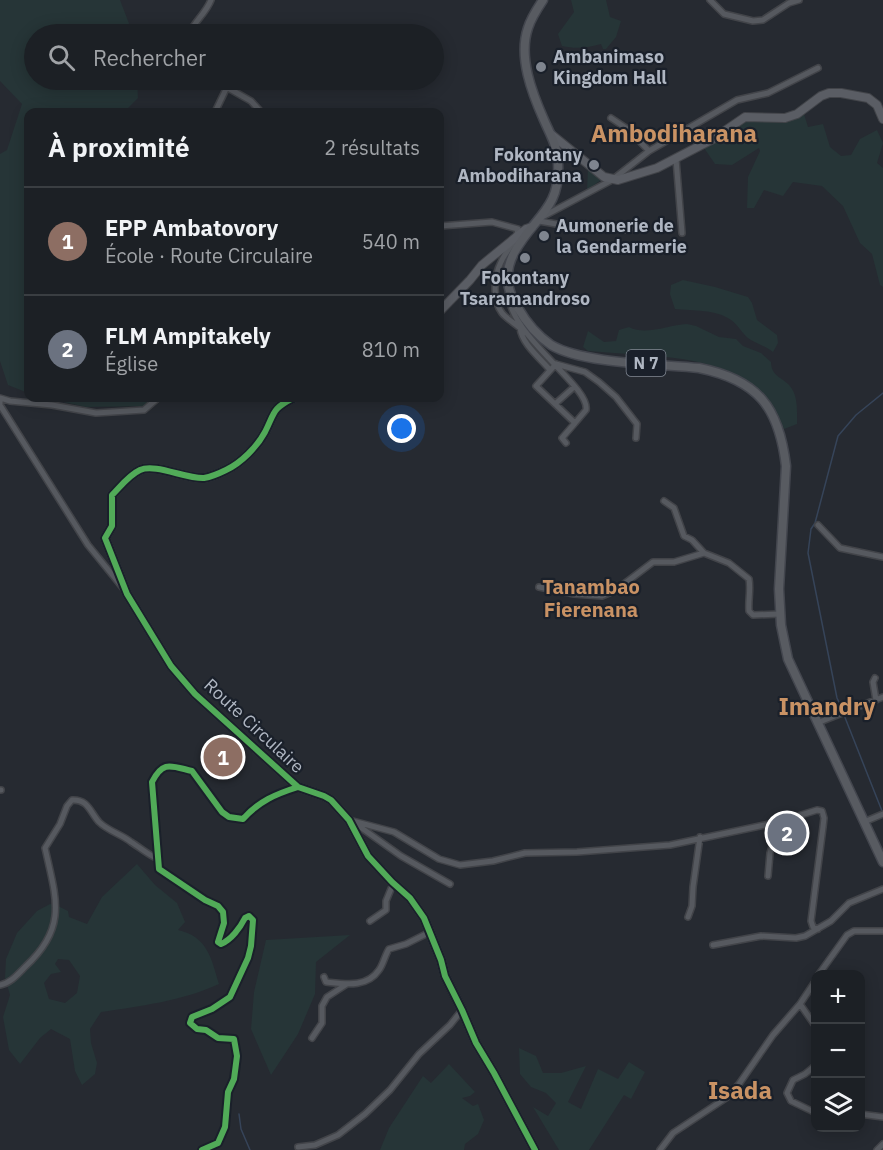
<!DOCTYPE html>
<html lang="fr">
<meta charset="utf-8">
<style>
body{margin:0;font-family:"IBM Plex Sans",sans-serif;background:#292d32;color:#f1f3f6}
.controls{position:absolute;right:18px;bottom:18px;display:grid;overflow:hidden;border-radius:12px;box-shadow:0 3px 15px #0003}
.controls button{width:54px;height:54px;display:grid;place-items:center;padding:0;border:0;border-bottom:2px solid #3a3e42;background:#1c2025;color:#f1f3f6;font:30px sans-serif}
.you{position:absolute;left:402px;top:429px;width:21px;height:21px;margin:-15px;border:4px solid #fff;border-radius:50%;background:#1a73e8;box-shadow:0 0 0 9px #1a73e833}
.badge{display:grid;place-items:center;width:39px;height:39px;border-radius:50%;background:#1a73e8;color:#fff;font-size:20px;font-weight:700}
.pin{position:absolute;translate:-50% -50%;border:3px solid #fff;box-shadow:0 2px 6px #0006}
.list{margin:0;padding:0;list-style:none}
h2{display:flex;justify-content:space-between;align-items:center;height:78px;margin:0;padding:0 24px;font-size:26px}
h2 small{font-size:20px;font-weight:400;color:#a0a3a7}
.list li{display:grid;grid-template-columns:39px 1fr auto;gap:18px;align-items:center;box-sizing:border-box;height:108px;padding:0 24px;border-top:2px solid #3a3e42}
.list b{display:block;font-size:22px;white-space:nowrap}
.list p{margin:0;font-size:20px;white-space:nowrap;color:#a0a3a7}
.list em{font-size:20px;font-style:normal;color:#a0a3a7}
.icon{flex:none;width:33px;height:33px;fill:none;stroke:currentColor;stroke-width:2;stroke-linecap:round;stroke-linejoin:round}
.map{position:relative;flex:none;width:883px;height:1150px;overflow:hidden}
.search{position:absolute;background:#1c2025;box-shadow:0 3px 15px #0003;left:24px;top:24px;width:420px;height:66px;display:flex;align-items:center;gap:15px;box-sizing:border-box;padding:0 21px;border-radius:33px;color:#a0a3a7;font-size:22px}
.panel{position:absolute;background:#1c2025;box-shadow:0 3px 15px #0003;left:24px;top:108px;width:420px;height:294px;border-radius:12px}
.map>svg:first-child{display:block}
.green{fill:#263537;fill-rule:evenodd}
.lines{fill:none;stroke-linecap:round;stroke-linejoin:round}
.stream{stroke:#364459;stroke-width:1.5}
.street-casing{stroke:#424449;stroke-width:8}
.secondary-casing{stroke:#424449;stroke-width:10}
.primary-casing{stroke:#43464e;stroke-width:11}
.street{stroke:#56595f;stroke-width:5}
.secondary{stroke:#5a5d64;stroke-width:8}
.primary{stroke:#585b61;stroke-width:8}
.cycleway-casing{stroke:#1a202a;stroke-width:10}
.cycleway{stroke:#51ab58;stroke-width:6}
.poi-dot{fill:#7f858f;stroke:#1a202a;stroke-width:2}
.labels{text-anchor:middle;stroke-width:4.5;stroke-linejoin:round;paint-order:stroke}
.shield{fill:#1a202a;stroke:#828994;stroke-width:1.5}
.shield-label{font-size:16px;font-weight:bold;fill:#afb6c2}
.poi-label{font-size:18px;font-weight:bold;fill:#afb6c2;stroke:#1a202a;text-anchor:start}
.street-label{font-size:18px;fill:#afb6c2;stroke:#1a202a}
.neighbourhood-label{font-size:20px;font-weight:bold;fill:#c99264;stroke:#1a202a}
.district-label{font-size:24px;font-weight:bold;fill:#c99264;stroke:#1a202a}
</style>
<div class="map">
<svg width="883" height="1150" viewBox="0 0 883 1150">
<rect width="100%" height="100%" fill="#262a31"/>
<path class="green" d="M0,0H120L133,34H34V80H137L138,98L124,112H28V241L24,272L28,279V393L8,385L0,361V154L7,150L22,104L0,81Z
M571,0H606L610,17L621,21L616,37L606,49H603L601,44C588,48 575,49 562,46L558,34L574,12Z
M804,114L808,127L823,124L830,147L841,156L851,155L860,139L877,130L883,143L877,163L883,168V287L880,285L872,254L860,243L843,206L822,186L793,182L783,196L764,190L754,208H747L748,177L760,151L759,148L732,165L715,164L704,148L741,120L762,119L776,122L791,120Z
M588,168L601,180L587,190Z
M683,280L715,287L748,297L752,303L757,320L777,335L778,343L773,352C764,345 754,343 748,338C742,333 738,325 731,320C716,309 693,311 675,309L670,294L671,285Z
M687,324L696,326L719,337L736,339L743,346L761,353L771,362C771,378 786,378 792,389C798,398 797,413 797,424L784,429C777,412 766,395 751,384C709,353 639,356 588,351L583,347L588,331L604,342L616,341L619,330L629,327C646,336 668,325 687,324Z
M46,398H150L144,406L86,407Z
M137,864L155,885L177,903L185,922L178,930C208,937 211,958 219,984C182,1001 141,1006 101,1012L90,1029L91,1043L97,1063L95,1074L82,1085L75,1071L70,1039L51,1029L40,1038L20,1064L9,1050L3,1017L10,995L5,978L6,959L17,933L37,911L50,904L60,907L68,911L69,917L87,924L102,897ZM58,959L69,960L80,976L77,993L65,1003L49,999L44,983L51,974L61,972L55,964Z
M350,935L316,962L315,994L298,1034L271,1075L251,1029L254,992L266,940Z
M519,1048L536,1056L543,1073H561L586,1066L568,1102L581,1109L598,1069L618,1079L629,1062L645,1072L631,1099L624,1095L589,1150H559L533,1107L548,1116L556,1103L546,1093L531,1087L520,1074Z
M449,1064L475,1092L470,1096L462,1098L473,1106L478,1104L484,1120L478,1134L465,1144L464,1150H380L389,1128L423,1076L431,1083Z"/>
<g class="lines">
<path class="stream" d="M843,710L837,698L808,553L811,529L815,523L838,436L856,415L883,393
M844,715L882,811
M239,1114L241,1129L250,1150"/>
<g class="street-casing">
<path id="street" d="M710,0L724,14L753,21L763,20L789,3L799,0
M189,34C194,22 206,13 211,0
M214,80L251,101L261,112
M215,112L227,87
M611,118L629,130L649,151
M676,159L682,233
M544,216L612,180L649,151L737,100L768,93L818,68
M539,221L585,229L613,226L625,230L644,226
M440,226L492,222L518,229C517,242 506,250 501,262C494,276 492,300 502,313C506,318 514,323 520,328C522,344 540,358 550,370
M509,291C504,332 591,386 586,410L575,423L536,386L556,364
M556,364L585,372L599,382L616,397L637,424L636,438
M0,398L10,401L52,405L96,413L144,410L158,398
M0,401V405L88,545L123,588
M555,404L574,387
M566,443L562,438L575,423
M664,501L674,508L684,536L692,540L704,553
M818,525L840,548L883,557
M539,587L574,594L602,596L616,590L653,562H674L704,553L729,563L749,579C751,590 748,600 749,611L753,615L780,614
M875,678L873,682L876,700
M817,723L883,697
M0,790H1
M349,820L394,832L439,859L460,865L493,861L525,853L577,852L670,845L779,822L817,810L822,811L824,818L823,827L811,921L813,927L818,929
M864,822L883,814
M356,824L401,856L450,884
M768,876L770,853L779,822
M688,917L692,906L693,887L700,837
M370,921L386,910V901L393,884
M713,945L761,936L796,938L805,936L831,921L849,903L883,889
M819,974L847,935L854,931H883
M324,977L326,982C345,984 367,988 379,970C383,965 385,955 389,949L406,944L430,932
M0,985C11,983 18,974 26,966C68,927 56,898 45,848L60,824L67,806L72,800C88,799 90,812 99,822C108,831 121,834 131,842C139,847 146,853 154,857H158
M800,1004L816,1027
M312,1038L322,1023V1006L327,997L347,984
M816,1065L805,1074L793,1080L787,1093L791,1101L816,1113
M860,1114L883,1117
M298,1147L315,1145L338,1135L365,1114L390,1090L419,1054L450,1025L462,1010
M202,1150L218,1143L225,1127L228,1092L234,1079L237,1056L234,1039L218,1038L206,1030L197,1029L190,1023L192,1017L212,1009L230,997L248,958L251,946L253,920L249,916L245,918C240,928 231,940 221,944L218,942L224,923L223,912L218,906L205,900L159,869L152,782C163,760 171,766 192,771L222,812L229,817L243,819C259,801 276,794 298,787
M660,1150L673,1133L726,1098L739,1084L773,1035L800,1004L816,980
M877,1150L883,1144"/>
</g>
<g class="secondary-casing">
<path id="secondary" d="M552,135L604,177L618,180L657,168L713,139L745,117L785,118L797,114L821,96L829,93H841L868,98L877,105L883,119
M440,311L470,280L482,265L526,229L532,227
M293,398C272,409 275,412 265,432C257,447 241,463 226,470C220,473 210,477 204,478C186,479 155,463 140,470C129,475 120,487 112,495V526L105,538L127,594L171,666L195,694L298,787L324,796L331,800L349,820L368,856L392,882L410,898L424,918L441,960L445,976L462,1010L476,1043L494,1073L535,1150"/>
</g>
<g class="primary-casing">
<path id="primary" d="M543,0C537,9 531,18 528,28C518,57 532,93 544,120C550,134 558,147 558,163C561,210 533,217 514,253C504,273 506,289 518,308C526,322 538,336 551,345C583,364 660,364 699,368C758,380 779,407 786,466L779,589L781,625L788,659L883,862"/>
</g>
<use href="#street" class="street"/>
<use href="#secondary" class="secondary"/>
<use href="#primary" class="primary"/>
<g class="cycleway-casing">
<path id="cycleway" d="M293,398C272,409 275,412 265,432C257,447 241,463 226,470C220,473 210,477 204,478C186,479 155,463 140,470C129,475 120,487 112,495V526L105,538L127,594L171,666L195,694L298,787L324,796L331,800L349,820L368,856L392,882L410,898L424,918L441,960L445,976L462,1010L476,1043L494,1073L535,1150
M202,1150L218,1143L225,1127L228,1092L234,1079L237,1056L234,1039L218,1038L206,1030L197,1029L190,1023L192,1017L212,1009L230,997L248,958L251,946L253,920L249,916L245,918C240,928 231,940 221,944L218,942L224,923L223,912L218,906L205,900L159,869L152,782C163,760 171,766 192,771L222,812L229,817L243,819C259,801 276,794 298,787"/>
</g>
<use href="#cycleway" class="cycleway"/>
</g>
<g class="poi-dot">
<circle cx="541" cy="67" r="6"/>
<circle cx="594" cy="165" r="6"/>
<circle cx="544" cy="236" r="6"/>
<circle cx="525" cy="258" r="6"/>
</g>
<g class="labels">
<rect class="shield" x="626.5" y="350" width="39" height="26" rx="4.5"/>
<g class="shield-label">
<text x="646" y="369">N 7</text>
</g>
<g class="poi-label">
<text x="553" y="63">Ambanimaso<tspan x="553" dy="21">Kingdom Hall</tspan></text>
<text x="582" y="161" text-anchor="end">Fokontany<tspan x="582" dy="21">Ambodiharana</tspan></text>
<text x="556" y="232">Aumonerie de<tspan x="556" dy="21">la Gendarmerie</tspan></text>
<text x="525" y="284" text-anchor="middle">Fokontany<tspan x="525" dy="21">Tsaramandroso</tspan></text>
</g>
<g class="street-label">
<text transform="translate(254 726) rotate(43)" y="6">Route Circulaire</text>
</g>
<g class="neighbourhood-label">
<text x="591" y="594">Tanambao<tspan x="591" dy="23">Fierenana</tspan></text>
</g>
<g class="district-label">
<text x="674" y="142">Ambodiharana</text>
<text x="827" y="715">Imandry</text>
<text x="740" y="1099">Isada</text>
</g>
</g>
</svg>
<div class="controls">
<button>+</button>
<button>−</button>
<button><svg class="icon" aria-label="layers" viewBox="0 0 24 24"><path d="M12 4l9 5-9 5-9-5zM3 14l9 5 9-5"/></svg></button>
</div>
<div class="you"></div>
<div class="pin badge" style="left:223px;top:757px;background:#8d6e63">1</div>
<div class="pin badge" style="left:787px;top:833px;background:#6b7280">2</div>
<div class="search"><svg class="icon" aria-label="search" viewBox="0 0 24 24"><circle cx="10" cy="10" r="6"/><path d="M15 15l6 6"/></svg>Rechercher</div>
<section class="panel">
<h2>À proximité<small>2 résultats</small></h2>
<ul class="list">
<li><span class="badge" style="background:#8d6e63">1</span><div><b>EPP Ambatovory</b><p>École · Route Circulaire</p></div><em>540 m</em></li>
<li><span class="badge" style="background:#6b7280">2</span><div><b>FLM Ampitakely</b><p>Église</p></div><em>810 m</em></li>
</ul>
</section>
</div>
